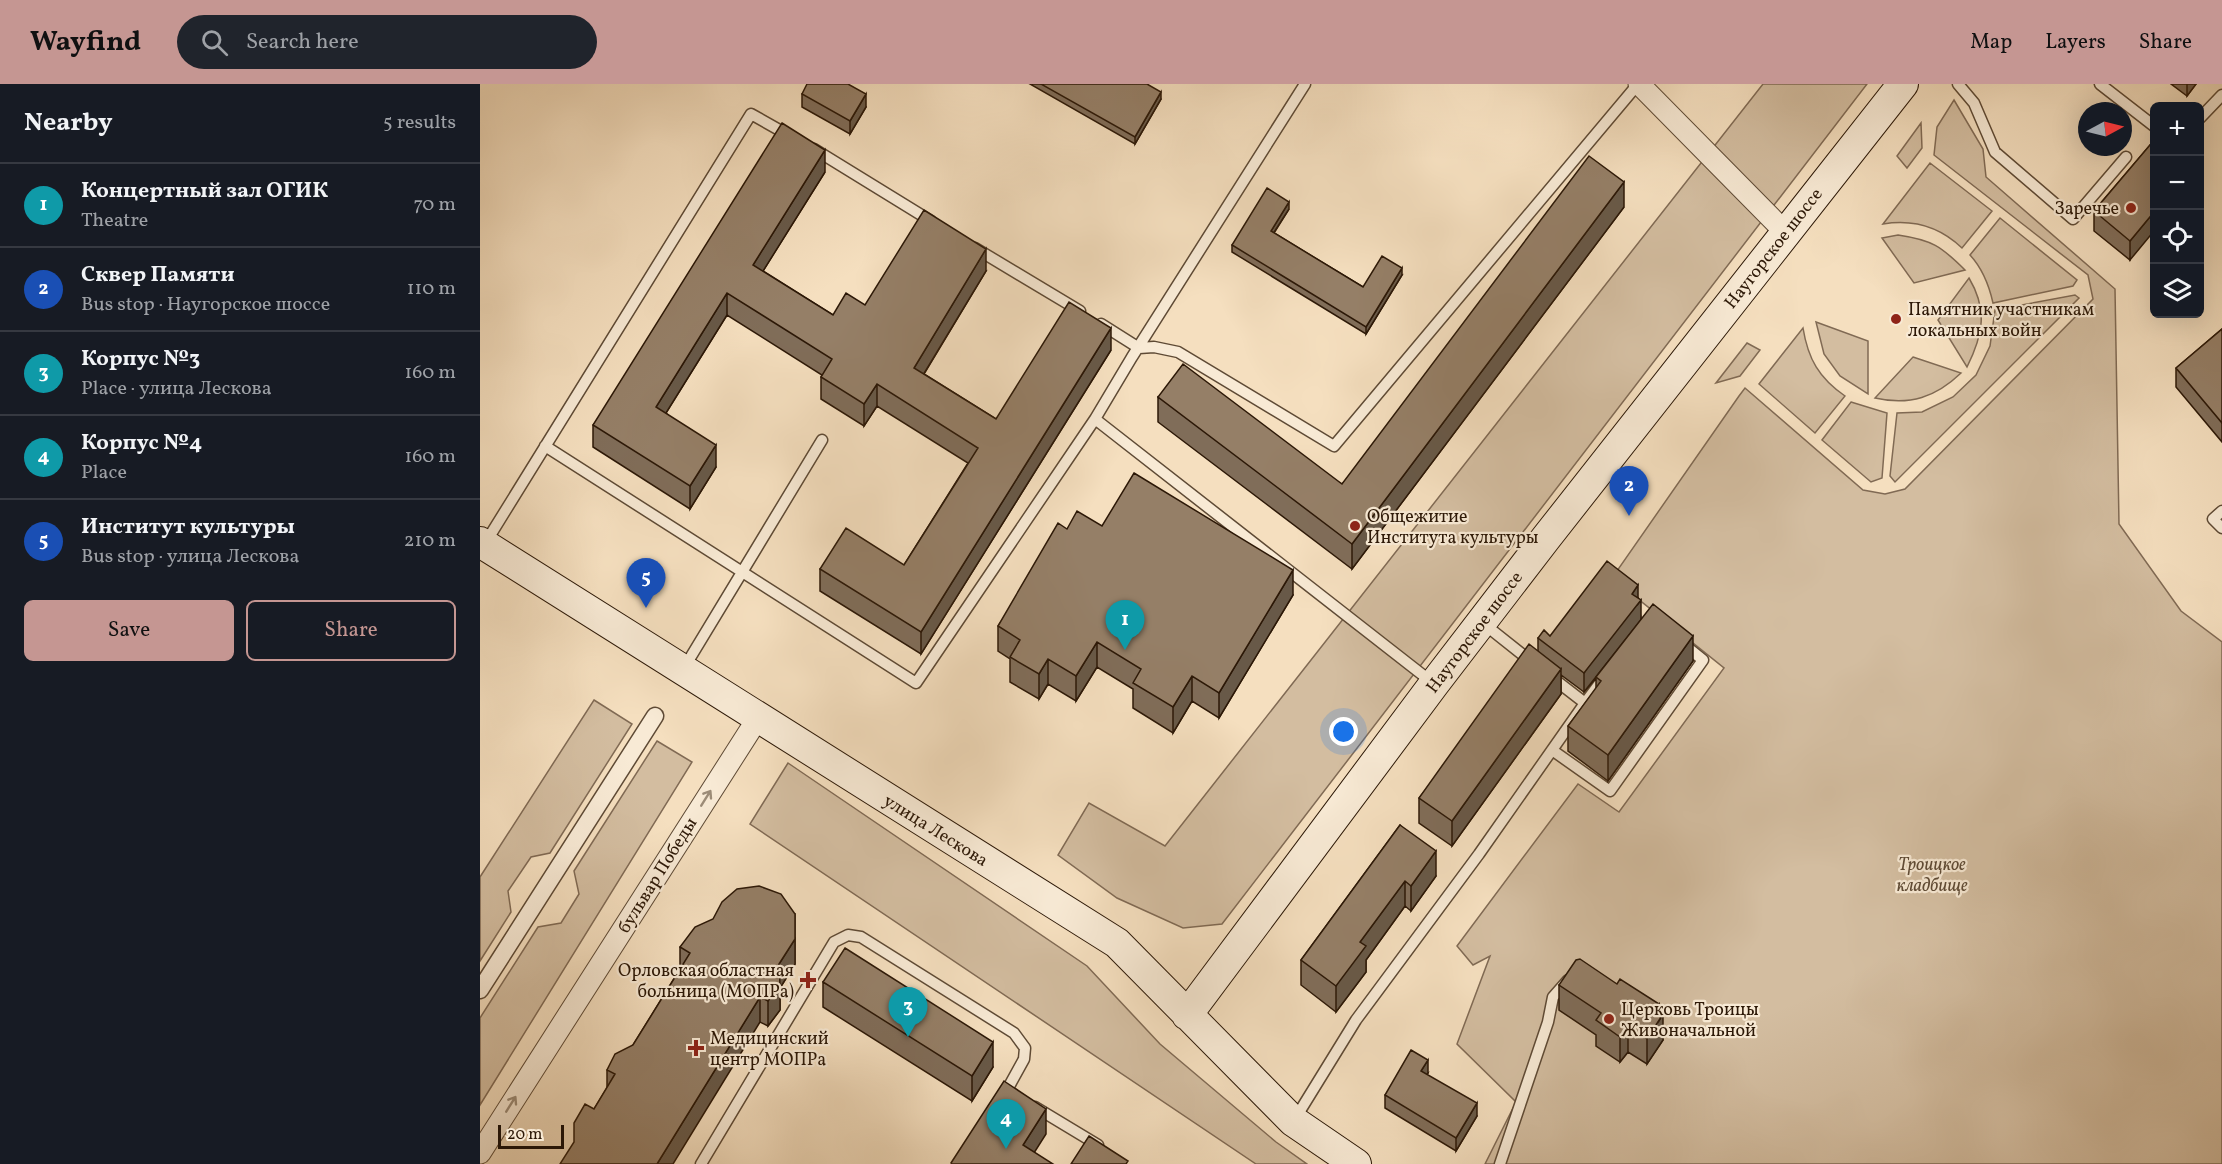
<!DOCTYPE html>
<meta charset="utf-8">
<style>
body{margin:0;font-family:Vollkorn,serif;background:#20242c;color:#f1f3f6}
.controls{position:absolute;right:18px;top:18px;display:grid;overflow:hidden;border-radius:9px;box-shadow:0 6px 24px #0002}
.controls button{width:54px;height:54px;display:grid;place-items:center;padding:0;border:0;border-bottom:2px solid #363941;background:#171b24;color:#f1f3f6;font:30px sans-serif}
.compass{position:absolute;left:1598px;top:18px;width:54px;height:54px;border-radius:50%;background:#171b24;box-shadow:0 6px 24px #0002;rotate:83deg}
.scale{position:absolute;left:18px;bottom:15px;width:66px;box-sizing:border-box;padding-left:6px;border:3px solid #2c1807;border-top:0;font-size:16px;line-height:21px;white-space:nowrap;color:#2c1807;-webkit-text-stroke:4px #f8ead5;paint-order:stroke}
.you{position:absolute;left:864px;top:648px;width:21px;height:21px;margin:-15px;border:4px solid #fff;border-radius:50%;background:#1a73e8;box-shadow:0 0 0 9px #1a73e833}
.badge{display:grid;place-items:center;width:39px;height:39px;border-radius:50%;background:#c59692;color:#fff;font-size:20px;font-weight:700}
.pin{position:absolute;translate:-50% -50px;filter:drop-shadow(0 2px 3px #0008)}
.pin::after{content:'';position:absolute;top:32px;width:21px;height:18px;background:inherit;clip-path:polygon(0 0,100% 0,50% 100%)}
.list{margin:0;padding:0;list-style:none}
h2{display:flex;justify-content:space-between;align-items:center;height:78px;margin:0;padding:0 24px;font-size:26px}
h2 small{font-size:20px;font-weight:400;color:#9ea1a6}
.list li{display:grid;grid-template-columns:39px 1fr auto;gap:18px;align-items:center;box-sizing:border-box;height:84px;padding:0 24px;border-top:2px solid #363941}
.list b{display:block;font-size:22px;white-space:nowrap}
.list p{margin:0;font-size:20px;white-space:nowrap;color:#9ea1a6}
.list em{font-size:20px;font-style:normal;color:#9ea1a6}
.actions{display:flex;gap:12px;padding:18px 24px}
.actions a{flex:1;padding:14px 0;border:2px solid #c59692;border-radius:9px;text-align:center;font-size:21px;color:#c59692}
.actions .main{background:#c59692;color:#111}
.icon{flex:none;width:33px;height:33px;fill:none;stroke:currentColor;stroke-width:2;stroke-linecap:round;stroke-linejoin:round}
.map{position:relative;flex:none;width:1742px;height:1080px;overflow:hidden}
header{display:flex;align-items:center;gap:36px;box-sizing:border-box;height:84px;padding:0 30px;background:#c59692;color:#111}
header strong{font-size:28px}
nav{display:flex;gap:33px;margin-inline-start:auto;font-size:21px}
.search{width:420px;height:54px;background:#20242c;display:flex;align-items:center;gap:15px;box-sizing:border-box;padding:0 21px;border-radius:33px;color:#9ea1a6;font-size:22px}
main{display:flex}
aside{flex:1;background:#171b24}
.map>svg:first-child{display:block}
.green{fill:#d3bda0;stroke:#806a54;stroke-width:1.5}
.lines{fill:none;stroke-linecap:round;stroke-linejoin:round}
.service-casing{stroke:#5e4a35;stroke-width:13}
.pedestrian-casing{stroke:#5e4a35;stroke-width:19}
.minor-casing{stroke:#5e4a35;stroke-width:23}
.secondary-casing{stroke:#2c1807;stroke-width:32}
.service{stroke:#f8ead5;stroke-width:10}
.pedestrian{stroke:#f8ead5;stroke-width:16}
.minor{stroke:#f8ead5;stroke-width:21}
.secondary{stroke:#f8ead5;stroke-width:30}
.wall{fill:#806d59;stroke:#2c1807;stroke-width:1.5}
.shaded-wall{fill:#685948;stroke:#2c1807;stroke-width:1.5}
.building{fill:#957f67;stroke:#2c1807;stroke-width:1.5}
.oneway{stroke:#9c8c78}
.poi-dot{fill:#8f2418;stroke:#f8ead5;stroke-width:2}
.labels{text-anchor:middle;stroke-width:4.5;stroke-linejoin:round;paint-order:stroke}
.poi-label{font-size:18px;fill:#2c1807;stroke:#f8ead5;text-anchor:start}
.street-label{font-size:18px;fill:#2c1807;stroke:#f8ead5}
.park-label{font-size:18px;font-style:italic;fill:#5e4a35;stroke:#f8ead5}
</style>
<header>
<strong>Wayfind</strong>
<div class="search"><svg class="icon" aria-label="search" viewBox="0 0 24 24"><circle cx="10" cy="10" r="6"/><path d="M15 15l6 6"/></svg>Search here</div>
<nav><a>Map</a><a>Layers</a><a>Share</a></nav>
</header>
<main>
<aside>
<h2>Nearby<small>5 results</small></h2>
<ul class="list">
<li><span class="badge" style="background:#0f9aa8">1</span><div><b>Концертный зал ОГИК</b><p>Theatre</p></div><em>70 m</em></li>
<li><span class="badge" style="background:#1a4fb4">2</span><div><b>Сквер Памяти</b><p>Bus stop · Наугорское шоссе</p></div><em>110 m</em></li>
<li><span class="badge" style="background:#0f9aa8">3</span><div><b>Корпус №3</b><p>Place · улица Лескова</p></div><em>160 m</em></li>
<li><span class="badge" style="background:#0f9aa8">4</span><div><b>Корпус №4</b><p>Place</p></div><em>160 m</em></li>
<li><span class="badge" style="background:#1a4fb4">5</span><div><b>Институт культуры</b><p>Bus stop · улица Лескова</p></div><em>210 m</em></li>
</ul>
<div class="actions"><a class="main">Save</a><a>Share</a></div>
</aside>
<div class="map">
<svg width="1742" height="1080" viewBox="0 0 1742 1080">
<rect width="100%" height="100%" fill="#f5dfbf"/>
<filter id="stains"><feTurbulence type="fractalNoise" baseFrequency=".00333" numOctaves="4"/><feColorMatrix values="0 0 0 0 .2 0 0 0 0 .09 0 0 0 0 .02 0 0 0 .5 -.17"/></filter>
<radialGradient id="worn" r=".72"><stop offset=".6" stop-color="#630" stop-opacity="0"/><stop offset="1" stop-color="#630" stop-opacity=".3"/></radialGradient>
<path class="green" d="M1283,0H1387L742,840L703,844L637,814L578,771L609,719L685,762Z
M1474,16L1503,65L1506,93L1635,205L1639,440L1701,527L1742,558V1080H1005L1036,1018L977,960L1010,872L993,881L977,862L1098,700L1139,728L1244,584L1132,494L1259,312L1265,304L1383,406L1405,410L1425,405L1613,215L1608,191L1454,71L1457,43Z
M1441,39L1442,64L1427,84L1417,72Z
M1450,79L1512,127L1482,164C1460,143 1433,135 1403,140Z
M1520,134L1597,196L1593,202L1513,219C1509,201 1502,184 1490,171Z
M1418,151C1452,156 1461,162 1485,186L1434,199L1402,154Z
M1489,194C1508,226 1503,251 1487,283L1458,236Z
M1595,211L1599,214L1415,398L1410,392L1417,329L1442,328L1473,313L1496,291L1510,262L1515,226Z
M1336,238L1388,257V310L1360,292L1344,270Z
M1323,244C1328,275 1339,294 1365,312L1335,349L1279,300Z
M1267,259L1280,266L1260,292L1236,299Z
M1433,273L1481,289C1456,313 1430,322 1395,314Z
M1371,318L1407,329L1402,394L1391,398L1342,356Z
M114,616L152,640L70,769L51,773L28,807L31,828L0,877V793Z
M177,657L212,678L0,1021V934L58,843L81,839L99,810L94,787Z
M308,679L607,882L680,960L796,1058L827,1080H776L270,740Z"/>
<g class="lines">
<g class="service-casing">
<path id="service" d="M1478,0L1494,19L1515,68L1593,135L1646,73
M1620,0L1674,42
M1720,34L1742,11
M334,65L451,137
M495,164L600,227
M621,240L659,264L674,263L698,268L854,362L1158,0
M615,335L953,599
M65,362L436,599L615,335L652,273L825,0
M1742,427L1733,435L1742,444
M6,458L271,30L310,52
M1004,540L1053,579
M204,584L342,356
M1105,619L1123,595
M1072,666L1130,707L1223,576L1202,559
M555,1023L618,1061
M815,1035L876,936L999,770L1105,619L1070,592
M221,1080L354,858L368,851L381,853L534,949L545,964L544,975L527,1006L533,1010
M1020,1080L1068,938L1073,913L1088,896"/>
</g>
<g class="pedestrian-casing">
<path id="pedestrian" d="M0,906L175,632"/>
</g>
<g class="minor-casing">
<path id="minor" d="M1159,0L1305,148
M0,1069L278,634"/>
</g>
<g class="secondary-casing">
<path id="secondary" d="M0,458L637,859L813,1037L876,1080
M707,931L954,600L1066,454L1423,0"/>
</g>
<use href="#service" class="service"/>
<use href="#pedestrian" class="pedestrian"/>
<use href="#minor" class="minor"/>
<use href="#secondary" class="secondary"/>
</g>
<path class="wall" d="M550,0H667L681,15L655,60Z
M1691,0H1716L1707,12Z
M322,10L386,23L370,50L322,23Z
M1670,61L1650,176L1614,147V127Z
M345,88L283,187L353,231L506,187L444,290L516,335L631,266L441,570L340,507V485L424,481L488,379L397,322L384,342L341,315V293L342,291L247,231L186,329L236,383L210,425L113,363V341Z
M1144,123L872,485L678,338V313L862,400Z
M809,125L794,149L883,203L922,191L886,250L752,168V161Z
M1742,245V358L1696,303V284Z
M622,442L813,511L739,634L712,617L693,649L653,624V605L617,583L596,617L568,600L559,615L530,598V575L518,567V542L587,445Z
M1158,514L1161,535L1213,577L1128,697L1088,667V642L1116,605V594L1104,608L1081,591V610L972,762L939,739V714L1058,567V554L1070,552Z
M920,741L956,792L931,827L925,822L886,876V888L856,928L821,901V876Z
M315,830V880L300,904V926L288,942L280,938L114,1025L127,1004V986L153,961L200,885V863Z
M343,898L513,983L492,1017L343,923Z
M1137,900L1179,927L1183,956L1167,980L1148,968L1140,978L1116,962V951L1079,926V901Z
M948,989L947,991L997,1032L976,1067L905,1024V1011Z"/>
<path class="shaded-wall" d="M1707,0H1716L1707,12Z
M681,8V15L655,60V53Z
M386,10V23L370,50V37Z
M345,66V88L273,203V181Z
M1144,98V123L872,485V460Z
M809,118V125L791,153V147Z
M1674,128V147L1650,176V157Z
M506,165V187L434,306V284Z
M922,184V191L886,250V243Z
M247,209V231L176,345V323Z
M631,244V266L441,570V548Z
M397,300V322L384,342V320Z
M236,361V383L210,425V402Z
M813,486V511L739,634V609Z
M1158,501V520L1161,516V536L1104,608V589L1152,510Z
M1213,552V577L1128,697V671Z
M617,558V583L596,617V592Z
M568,575V600L559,615V590Z
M1081,585V610L972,762V737Z
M712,592V617L693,649V623Z
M956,767V792L931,827V802Z
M925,797V822L886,876V888L856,928V902L880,858Z
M315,855V880L300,904V926L288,942V917L299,880Z
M280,913V938L193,1080H177Z
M1179,920V937L1183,930V956L1167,980V955L1175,925Z
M1148,942V968L1140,978V953Z
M513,958V983L492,1017V992Z
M948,976V989L941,1000V987Z
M997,1019V1032L976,1067V1054Z
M566,1025V1050L547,1080L543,1061Z"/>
<path class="building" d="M327,0H368L386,10L370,37L322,10Z
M561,0H667L681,8L655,53Z
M302,39L345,66L273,181L353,231L366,209L385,221L444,126L506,165L434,284L516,335L589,218L631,244L441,548L340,485L366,444L424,481L498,364L397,300L384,320L341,293L352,275L247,209L176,323L236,361L210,402L113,341Z
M1670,61L1674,64V128L1650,157L1614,127Z
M1109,72L1144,98L872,460L678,313L703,280L862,400Z
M787,104L809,118L791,147L883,203L902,172L922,184L886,243L752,161Z
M1742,245V339L1696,284Z
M654,389L813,486L739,609L712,592L693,623L653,599L661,585L617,558L596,592L568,575L559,590L530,573L540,556L518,542L578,439L587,445L597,427L622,442Z
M1127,477L1158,501L1152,510L1161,516L1104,589L1058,554L1064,546L1070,552Z
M1173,520L1213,552L1128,671L1088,642L1121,597L1116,593Z
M1049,560L1081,585L972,737L939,714Z
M920,741L956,767L931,802L925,797L880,858L886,862L856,902L821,876Z
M279,802L301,810L315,830V855L299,880L300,901L288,917L280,913L177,1080H80L94,1058V1039L105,1020L114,1025L135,990L127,986L135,970L153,961L210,869L200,863L215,843L233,835L242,818L257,805Z
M365,864L513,958L492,992L343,898Z
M1100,875L1137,900L1140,895L1179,920L1175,925L1183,930L1167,955L1148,942L1140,953L1116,936L1121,929L1079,901L1096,876Z
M931,966L948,976L941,987L997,1019L976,1054L905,1011Z
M524,997L566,1025L543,1061L573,1080H472L471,1079Z
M609,1052L648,1077L646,1080H591Z"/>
<defs><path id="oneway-shaft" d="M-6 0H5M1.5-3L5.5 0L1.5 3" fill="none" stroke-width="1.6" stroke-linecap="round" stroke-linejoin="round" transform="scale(1.5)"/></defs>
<g class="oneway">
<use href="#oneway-shaft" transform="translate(226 714) rotate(-58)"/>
<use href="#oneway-shaft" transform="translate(31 1020) rotate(-58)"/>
</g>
<g class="poi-dot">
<circle cx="1651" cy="124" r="6"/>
<circle cx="1416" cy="235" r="6"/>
<circle cx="875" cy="442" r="6"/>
<path d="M325 887h6v6h6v6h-6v6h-6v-6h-6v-6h6z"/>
<circle cx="1129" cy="935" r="6"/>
<path d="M213 955h6v6h6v6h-6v6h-6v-6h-6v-6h6z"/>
</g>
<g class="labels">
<g class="poi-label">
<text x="1639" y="130" text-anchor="end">Заречье</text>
<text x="1428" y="231">Памятник участникам<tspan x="1428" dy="21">локальных войн</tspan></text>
<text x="887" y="438">Общежитие<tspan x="887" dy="21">Института культуры</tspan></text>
<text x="314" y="892" text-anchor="end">Орловская областная<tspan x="314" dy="21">больница (МОПРа)</tspan></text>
<text x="1141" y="931">Церковь Троицы<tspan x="1141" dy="21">Живоначальной</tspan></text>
<text x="230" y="960">Медицинский<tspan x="230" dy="21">центр МОПРа</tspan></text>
</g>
<g class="street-label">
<text transform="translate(1293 164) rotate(-52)" y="6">Наугорское шоссе</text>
<text transform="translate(994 548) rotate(-53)" y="6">Наугорское шоссе</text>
<text transform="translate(456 746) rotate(32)" y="6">улица Лескова</text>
<text transform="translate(177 791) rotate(-58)" y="6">бульвар Победы</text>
</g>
<g class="park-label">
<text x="1452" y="786">Троицкое<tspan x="1452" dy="21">кладбище</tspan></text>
</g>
</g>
<rect width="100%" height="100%" filter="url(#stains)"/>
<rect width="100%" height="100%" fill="url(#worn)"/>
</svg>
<div class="controls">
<button>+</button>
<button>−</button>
<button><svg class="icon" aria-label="locate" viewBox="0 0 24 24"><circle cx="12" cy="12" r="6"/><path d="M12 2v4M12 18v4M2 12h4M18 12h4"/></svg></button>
<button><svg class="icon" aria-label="layers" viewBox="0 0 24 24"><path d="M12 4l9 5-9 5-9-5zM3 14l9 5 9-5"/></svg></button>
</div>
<svg class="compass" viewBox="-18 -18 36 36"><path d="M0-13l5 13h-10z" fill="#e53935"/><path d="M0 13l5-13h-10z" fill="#9ea1a6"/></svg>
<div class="scale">20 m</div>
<div class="you"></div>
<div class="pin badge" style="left:645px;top:566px;background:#0f9aa8">1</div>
<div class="pin badge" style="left:1149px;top:432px;background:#1a4fb4">2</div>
<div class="pin badge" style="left:428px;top:953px;background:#0f9aa8">3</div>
<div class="pin badge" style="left:526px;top:1065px;background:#0f9aa8">4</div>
<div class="pin badge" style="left:166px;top:524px;background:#1a4fb4">5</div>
</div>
</main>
